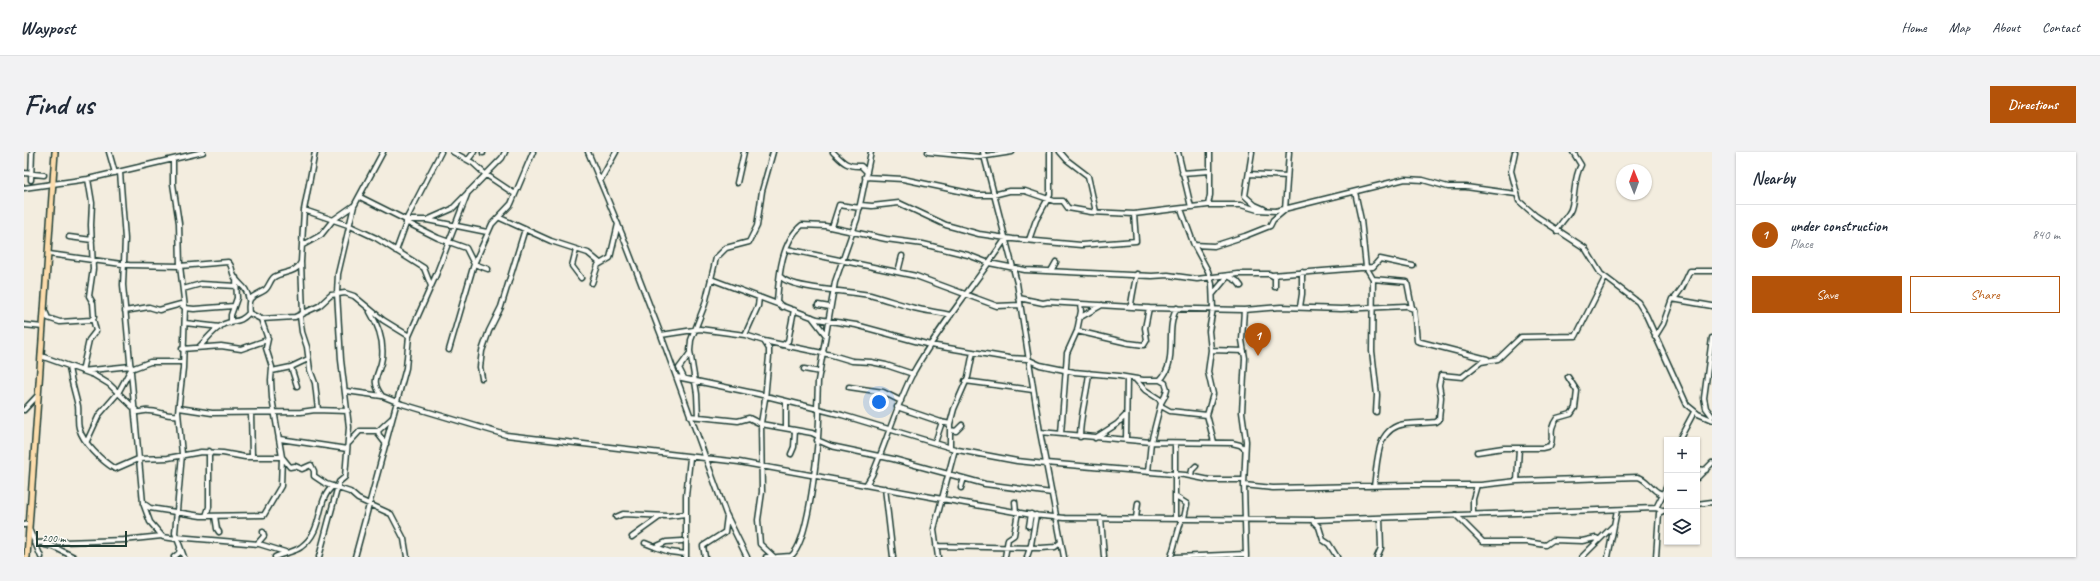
<!DOCTYPE html>
<meta charset="utf-8">
<style>
body{margin:0;font-family:Caveat,sans-serif;background:#f2f2f3;color:#1f2937}
.controls{position:absolute;right:12px;bottom:12px;display:grid;overflow:hidden;border-radius:0px;box-shadow:0 1px 3px #0004}
.controls button{width:36px;height:36px;display:grid;place-items:center;padding:0;border:0;border-bottom:1px solid #e0e1e3;background:#fff;color:#1f2937;font:20px sans-serif}
.compass{position:absolute;left:1592px;top:12px;width:36px;height:36px;border-radius:50%;background:#fff;box-shadow:0 1px 3px #0004;rotate:359deg}
.scale{position:absolute;left:12px;bottom:10px;width:91px;box-sizing:border-box;padding-left:4px;border:2px solid #1f3d34;border-top:0;font-size:11px;line-height:14px;white-space:nowrap;color:#1f3d34;-webkit-text-stroke:3px #fdfcf7;paint-order:stroke}
.you{position:absolute;left:855px;top:250px;width:14px;height:14px;margin:-10px;border:3px solid #fff;border-radius:50%;background:#1a73e8;box-shadow:0 0 0 6px #1a73e833}
.badge{display:grid;place-items:center;width:26px;height:26px;border-radius:50%;background:#b45309;color:#fff;font-size:13px;font-weight:700}
.pin{position:absolute;translate:-50% -33px;filter:drop-shadow(0 1px 2px #0008)}
.pin::after{content:'';position:absolute;top:21px;width:14px;height:12px;background:inherit;clip-path:polygon(0 0,100% 0,50% 100%)}
.list{margin:0;padding:0;list-style:none}
h2{display:flex;justify-content:space-between;align-items:center;height:52px;margin:0;padding:0 16px;font-size:17px}
h2 small{font-size:13px;font-weight:400;color:#747a83}
.list li{display:grid;grid-template-columns:26px 1fr auto;gap:12px;align-items:center;box-sizing:border-box;height:60px;padding:0 16px;border-top:1px solid #e0e1e3}
.list b{display:block;font-size:15px;white-space:nowrap}
.list p{margin:0;font-size:13px;white-space:nowrap;color:#747a83}
.list em{font-size:13px;font-style:normal;color:#747a83}
.actions{display:flex;gap:8px;padding:12px 16px}
.actions a{flex:1;padding:9px 0;border:1px solid #b45309;border-radius:0px;text-align:center;font-size:14px;color:#b45309}
.actions .main{background:#b45309;color:#fff}
.icon{flex:none;width:22px;height:22px;fill:none;stroke:currentColor;stroke-width:2;stroke-linecap:round;stroke-linejoin:round}
.map{position:relative;flex:none;width:1688px;height:405px;overflow:hidden;border-radius:0px}
header{display:flex;align-items:center;gap:24px;box-sizing:border-box;height:56px;padding:0 20px;background:#fff;border-bottom:1px solid #e0e1e3}
header strong{font-size:19px}
nav{display:flex;gap:22px;margin-inline-start:auto;font-size:14px}
.intro{display:flex;align-items:center;justify-content:space-between;box-sizing:border-box;height:96px;padding:0 24px}
h1{margin:0;font-size:28px}
.button{padding:10px 18px;border-radius:0px;background:#b45309;color:#fff;font-size:14px;font-weight:700}
main{display:flex;gap:24px;padding:0 24px}
aside{flex:1;background:#fff;border-radius:0px;box-shadow:0 1px 3px #0004}
.map>svg:first-child{display:block}
.lines{fill:none;stroke-linecap:round;stroke-linejoin:round}
.minor-casing{stroke:#1f3d34;stroke-width:7}
.major-casing{stroke:#1f3d34;stroke-width:8}
.minor{stroke:#fdfcf7;stroke-width:4}
.major{stroke:#fcdcac;stroke-width:5}
</style>
<header>
<strong>Waypost</strong>
<nav><a>Home</a><a>Map</a><a>About</a><a>Contact</a></nav>
</header>
<div class="intro"><h1>Find us</h1><a class="button">Directions</a></div>
<main>
<div class="map">
<svg width="1688" height="405" viewBox="0 0 1688 405">
<rect width="100%" height="100%" fill="#f3eddf"/>
<filter id="ink" filterUnits="userSpaceOnUse"><feTurbulence type="fractalNoise" baseFrequency=".025" numOctaves="2"/><feDisplacementMap in="SourceGraphic" scale="8" xChannelSelector="R" yChannelSelector="G"/><feConvolveMatrix kernelMatrix="1 2 1 2 8 2 1 2 1" color-interpolation-filters="sRGB"/></filter>
<g filter="url(#ink)">
<g class="lines">
<g class="minor-casing">
<path id="minor" d="M85,0L91,21
M429,0L449,11L461,22L491,42
M564,0L598,82L637,183L702,362L723,405
M809,0C818,9 822,15 837,14L843,20
M904,0L956,5L988,0
M959,0L993,131L1016,280L1040,405
M1036,0L1043,8L1064,24L1072,60
M1154,0L1167,55
M1228,0L1221,44L1231,53L1240,57
M1491,0L1487,19L1495,49L1512,64L1561,96L1577,122L1614,150L1622,163L1663,253L1674,262L1688,268
M459,1V0
M149,8V32L155,71L156,114L161,156L159,216L154,260L158,302L151,381L160,405
M444,8L450,0
M96,20L101,87L99,133L119,351L126,370L139,385L153,387
M0,21L20,23
M1158,21L1186,19
M1225,22L1263,24
M841,25L879,27L954,43H969L985,39H1001L1030,49H1039L1044,56L1067,60L1110,62L1184,53H1217L1234,58L1252,59L1381,27L1399,28L1424,35H1442L1492,42
M7,28L8,0
M576,29L592,0
M713,31L720,0
M0,36L64,27L179,0
M1331,40L1337,68L1342,115L1349,127L1348,199L1353,243L1352,260
M336,45L382,68H403L463,80
M837,53L848,54L875,51L922,73L955,82L989,87L1057,93L1112,89L1110,62
M1184,53L1186,43V0
M1157,57L1170,93L1184,119L1188,132L1189,157L1185,179L1187,198L1184,220L1189,242L1183,263
M280,58L324,73L352,86L400,116L407,134
M1261,58L1265,0
M476,66L527,89L564,101L576,111
M382,68L417,0
M403,68L428,57L478,6L481,0
M382,70L414,86L442,96L450,112L464,117
M808,75L815,53L836,56
M1533,79C1536,70 1544,65 1547,57C1552,42 1549,27 1557,13L1549,0
M45,85L68,88
M1005,88L1012,68L1026,43V0
M279,93L297,83L309,68L329,54
M1170,93L1190,94L1221,84L1246,74L1249,68L1261,58
M763,97L892,124L973,154L996,153
M552,98L548,114L557,126
M372,99L383,69
M25,102L105,113L156,114L204,110C209,114 207,118 210,124C216,135 222,132 225,148
M1027,119L1032,110
M874,120L878,104
M1248,123L1349,115L1356,107L1389,114
M757,125C768,137 827,139 846,143C861,147 875,152 890,156C902,159 914,160 927,163
M687,127L793,167L832,173L906,193L985,206L1003,207L1016,213L1050,220L1095,224L1119,228H1136L1141,231L1143,237L1141,244L1137,251
M1349,127L1383,130L1388,156
M568,131L574,113L586,106L594,72
M159,137L177,132L212,134
M1189,142L1204,124L1213,129L1217,134
M995,146L1019,151L1024,150L1125,156L1220,158L1257,155L1317,157L1381,154
M1650,147L1658,136L1666,119H1688
M794,153L806,155
M1107,154C1107,150 1112,124 1113,122
M758,155L753,149C755,124 757,90 778,73L801,74L862,87L899,92L944,103L965,111L1001,118L1128,124L1144,123L1173,127L1214,122H1245L1251,125V135
M1276,155L1278,142V120
M1384,155L1390,157L1393,189L1463,207
M20,157L24,166L36,170L67,168L70,165L69,151L65,144L69,117L67,73L68,51L64,27
M1220,158L1218,188L1221,206L1218,260L1222,289L1220,333L1222,405
M101,159L125,155L135,158L157,152L161,156L170,157L210,154
M346,160C354,173 360,190 358,206C356,223 345,227 358,244
M279,162L277,110L280,58L291,0
M276,164L278,180L283,195L286,218L291,231L294,258
M788,165L801,182
M1055,166L1078,153
M69,167L72,179L65,188L58,219L107,214
M237,167L271,165L295,154L307,143L321,141L330,144L359,168L385,184
M161,171L196,175
M207,171V163L213,146L212,126
M0,173L19,175
M1053,179L1104,191L1120,193L1123,188L1121,176L1125,156
M637,183L676,177L721,183L740,189L808,203L828,209L847,210L862,213L889,222
M721,183L734,154L735,145
M1631,185L1639,172L1648,147L1688,154
M1688,186L1680,246L1682,256L1688,264
M740,189L745,197V204L741,247L737,271L738,340L734,368L736,392L750,405
M759,193L764,189L770,158
M176,195H175C183,187 189,178 200,172C212,167 215,172 225,161C223,143 228,146 241,138C245,135 246,128 250,125C259,119 272,122 277,110
M158,197L197,194L217,197L243,188
M425,198L450,112L468,72L487,52L509,0
M1187,198L1220,199
M17,204L70,223L85,232L114,260C118,260 121,258 125,259C135,259 143,265 154,263
M45,215C47,229 51,241 54,254C55,261 53,269 55,276C59,291 78,309 91,317L114,307L144,306L177,300L199,301L221,305H258L266,315L271,314L278,317L287,313L290,319V324L302,332L326,340L334,347L367,362L380,387L383,405
M267,215L273,234
M780,217L796,220
M248,219L267,215L284,207
M653,225L734,242L818,263L934,298L993,309L1022,312
M458,226L456,215L458,199L465,179L477,155L501,77
M660,226L655,216L666,201
M1111,227L1121,238L1135,247L1137,251L1127,290L1124,320
M1136,228C1155,210 1140,178 1153,156
M941,229L1009,238
M825,235L859,240L877,249
M322,239L358,244L378,252L482,283L715,310L918,347L1008,363L1041,366L1292,368L1632,356L1638,358
M762,249V276
M1137,254L1146,259L1183,263L1190,290
M873,255L917,270L926,272
M155,256L188,261L277,260L291,258L324,259
M793,257L794,229L811,130L833,67L847,0
M0,258L14,243
M227,261L228,305
M666,264L714,269L725,266L737,272L788,281L794,284
M674,265L673,242L666,199L667,188L681,152L692,106L702,96L725,90L733,74L738,39L749,0
M926,278L932,279L938,273
M354,279L367,267
M1016,280L1127,290L1208,291L1216,293L1221,297
M1037,282L1043,201L1053,179L1057,159L1056,152
M1056,285C1056,263 1063,243 1065,221
M1071,286L1093,272L1102,263
M256,287L323,297
M1102,287L1103,226
M793,288L807,294L869,307L961,332L1028,341
M1655,288L1670,260
M63,289L75,263L94,241L107,217L126,210H158
M325,291L336,279H354L355,283L362,292
M911,291L918,270
M926,295V272L930,257L944,225L949,200
M1453,300L1479,296H1518L1526,294C1531,284 1523,280 1533,266L1547,262L1551,256L1553,239L1544,225
M767,302L770,295L771,278
M1022,311L1161,323L1186,328H1220
M1673,317L1682,318
M1167,323L1168,318L1172,314
M1673,326L1688,311
M1493,329L1495,296
M842,333L848,323C863,289 872,254 889,221C916,173 952,131 982,86
M1220,333L1249,336L1383,333H1457L1493,329L1614,325C1625,327 1630,345 1643,341
M1350,334C1354,310 1351,276 1381,272C1391,271 1402,271 1412,270L1415,268L1417,245L1415,233L1417,223L1438,225L1457,210L1474,207L1497,185L1552,184L1581,126
M861,336L869,405
M937,336L940,326
M1152,345L1163,352L1160,366
M991,350L992,360
M119,351L126,356L177,364L240,363L257,334L258,305L248,246L247,228L248,215L242,196L244,187L237,167L225,161
M1673,352L1688,350
M1632,356L1643,334
M1449,362V347L1453,333
M1432,363L1459,390H1503L1522,393L1529,388L1558,389L1572,386L1575,388
M182,364L185,355V299
M191,364L193,377L195,380
M592,365L599,362L644,364L662,362
M1077,366L1080,405
M1112,366L1114,351
M1151,366V291
M1288,368L1295,375L1299,388L1305,392L1313,405
M0,373L5,372
M1005,374L1007,362
M6,379L17,405
M152,385L235,392L261,400
M608,385L637,364
M10,391L100,388L138,384
M621,391L631,395L642,390L658,389
M233,392L240,384L239,380
M21,393L30,395L50,405
M912,394L1017,396L1031,395L1037,390
M631,395L646,400L662,402
M150,405L155,401L156,396
M251,405C259,401 271,400 277,395C301,378 291,349 309,334
M295,405L315,330L321,325L325,275L317,208L313,141L314,122L330,54L359,0
M331,405L382,216L385,184L412,123L444,40
M662,405V344L666,306
M681,405L679,394L701,380L703,364
M742,405H749
M753,405L767,404C786,390 796,283 795,258
M914,405L910,377L931,297
M981,405L984,387L990,383L994,360
M1003,405L1007,393L1012,363
M1147,405L1158,366
M1152,405L1222,402
M1353,405L1357,396L1356,366
M1558,405L1589,374
M1584,405L1593,358
M1632,405L1635,361L1643,357"/>
</g>
<g class="major-casing">
<path id="major" d="M3,405L31,0"/>
</g>
<use href="#minor" class="minor"/>
<use href="#major" class="major"/>
</g>
</g>
</svg>
<div class="controls">
<button>+</button>
<button>−</button>
<button><svg class="icon" aria-label="layers" viewBox="0 0 24 24"><path d="M12 4l9 5-9 5-9-5zM3 14l9 5 9-5"/></svg></button>
</div>
<svg class="compass" viewBox="-18 -18 36 36"><path d="M0-13l5 13h-10z" fill="#e53935"/><path d="M0 13l5-13h-10z" fill="#747a83"/></svg>
<div class="scale">200 m</div>
<div class="you"></div>
<div class="pin badge" style="left:1234px;top:204px">1</div>
</div>
<aside>
<h2>Nearby<small></small></h2>
<ul class="list">
<li><span class="badge">1</span><div><b>under construction</b><p>Place</p></div><em>840 m</em></li>
</ul>
<div class="actions"><a class="main">Save</a><a>Share</a></div>
</aside>
</main>
